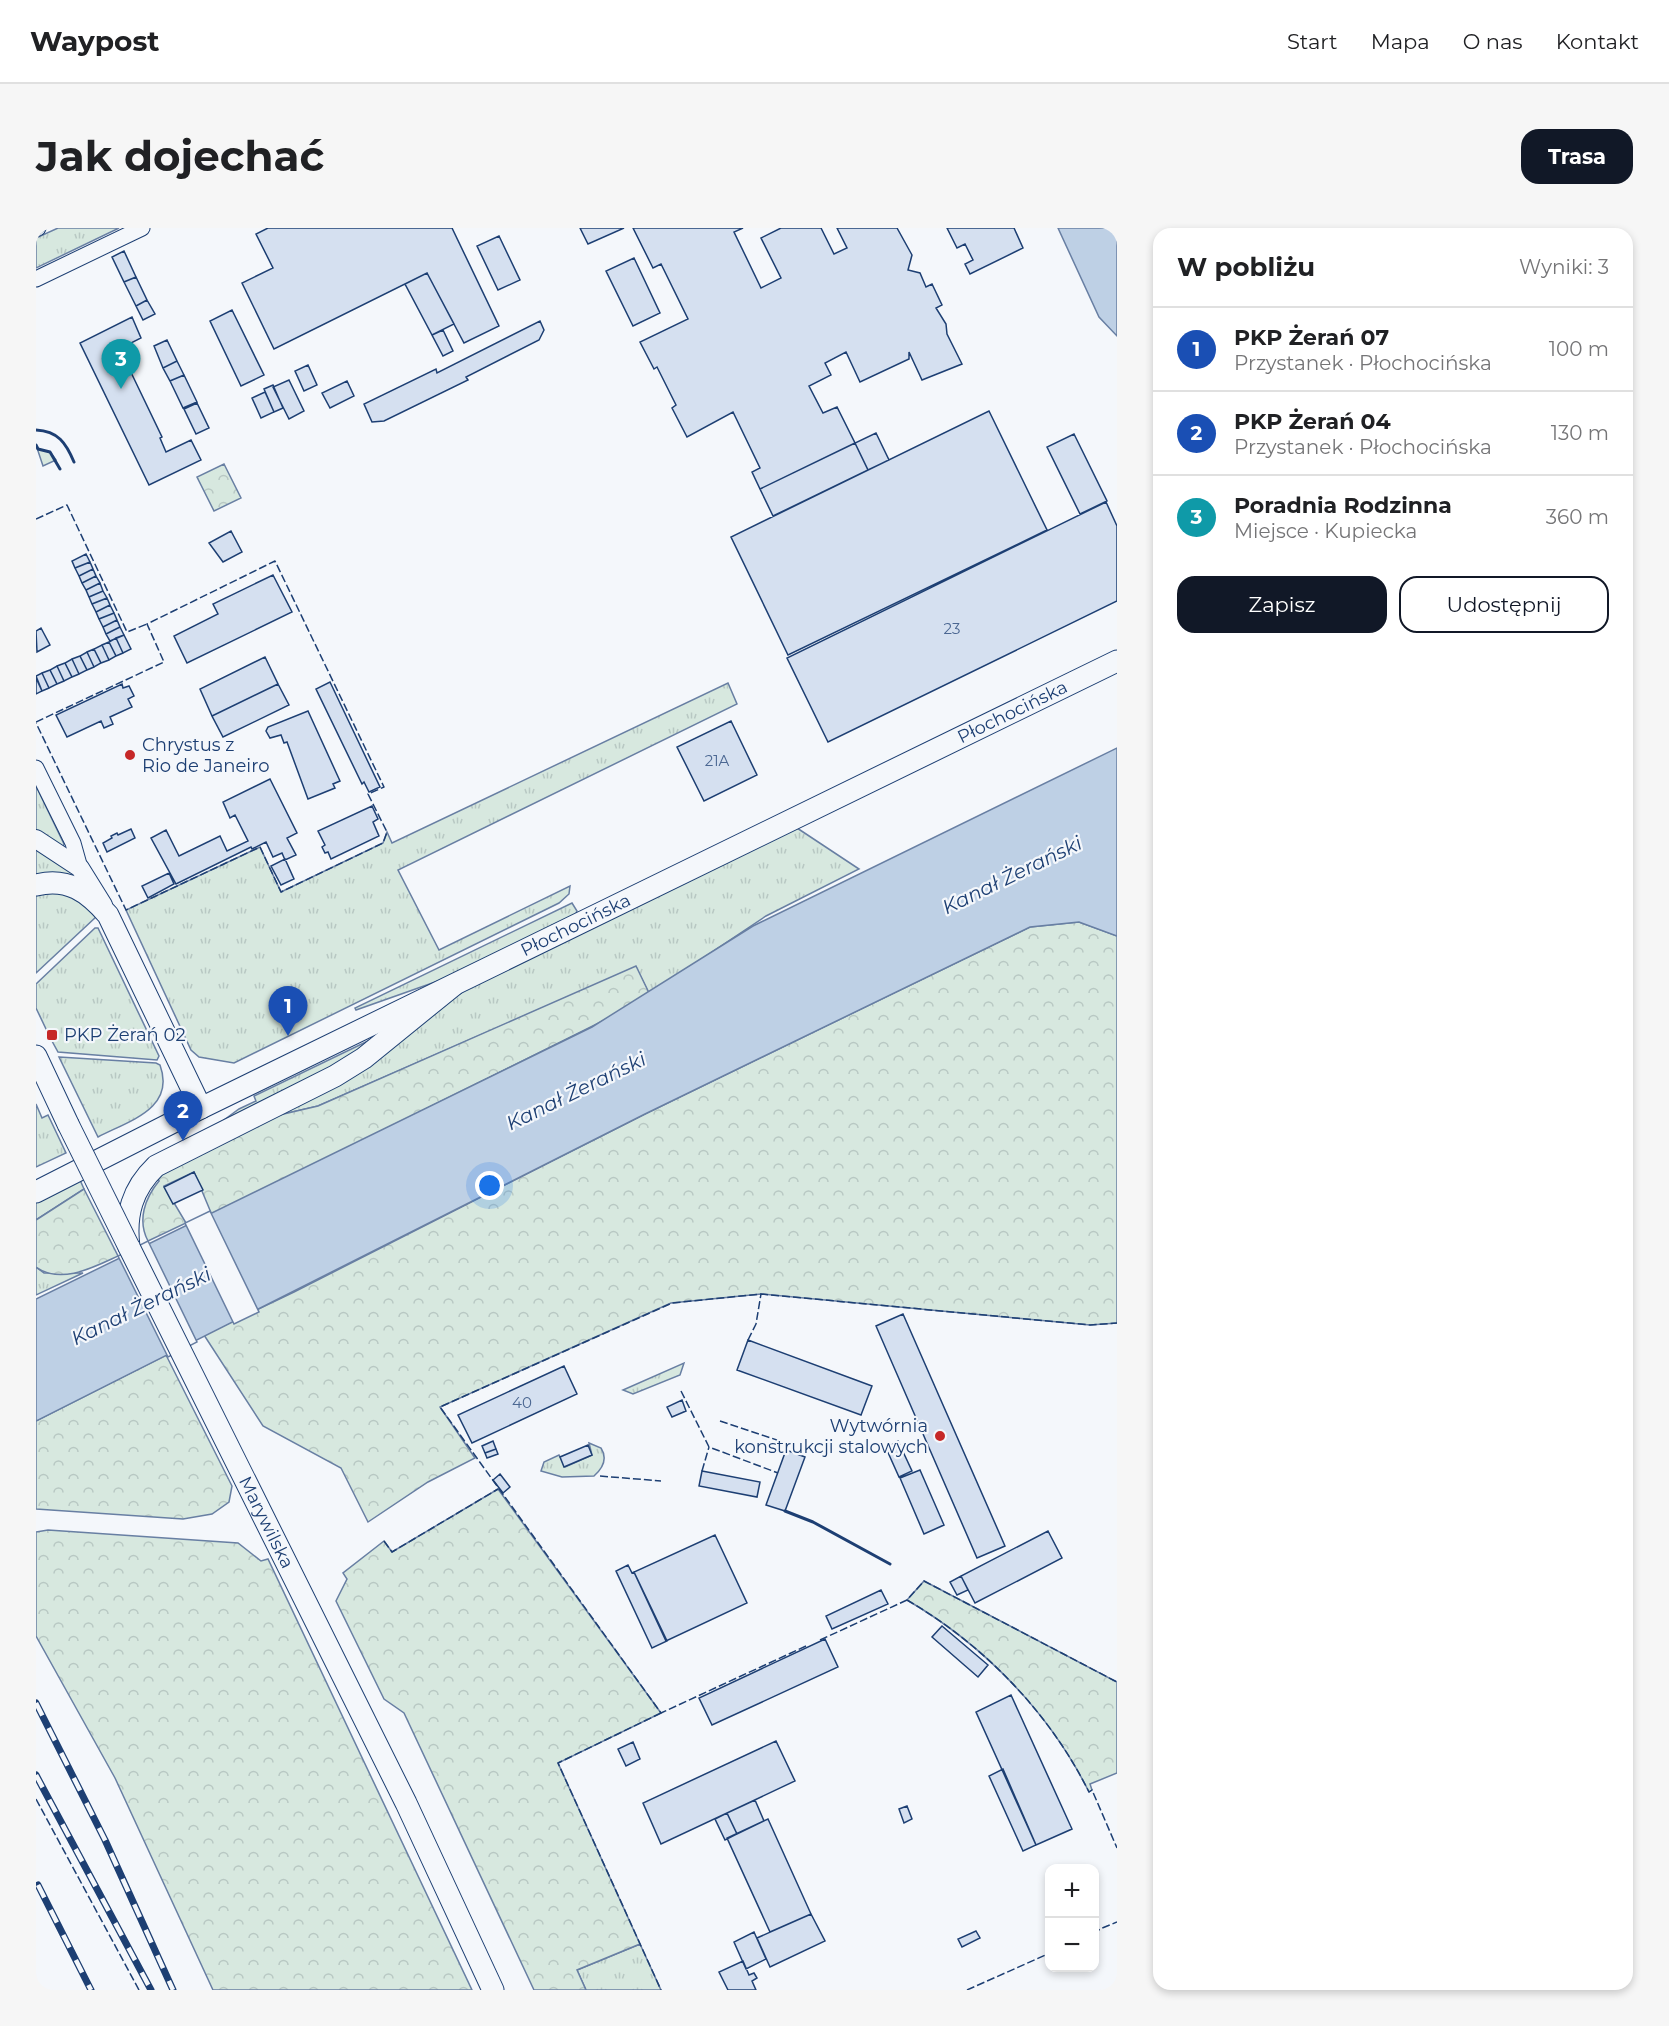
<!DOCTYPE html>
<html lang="pl">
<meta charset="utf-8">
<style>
body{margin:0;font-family:Montserrat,sans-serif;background:#f6f6f6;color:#202124}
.controls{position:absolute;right:18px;bottom:18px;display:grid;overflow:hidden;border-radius:12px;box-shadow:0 3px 9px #0003}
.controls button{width:54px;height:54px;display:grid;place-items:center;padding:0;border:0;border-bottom:2px solid #e0e0e0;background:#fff;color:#202124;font:30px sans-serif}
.you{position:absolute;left:454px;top:958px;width:21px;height:21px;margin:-15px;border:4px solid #fff;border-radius:50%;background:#1a73e8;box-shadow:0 0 0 9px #1a73e833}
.badge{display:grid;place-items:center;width:39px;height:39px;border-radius:50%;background:#111827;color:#fff;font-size:20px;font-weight:700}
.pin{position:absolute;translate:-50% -50px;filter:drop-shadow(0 2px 3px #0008)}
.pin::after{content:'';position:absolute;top:32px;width:21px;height:18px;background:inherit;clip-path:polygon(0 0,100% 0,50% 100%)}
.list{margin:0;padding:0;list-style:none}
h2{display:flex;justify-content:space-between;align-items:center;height:78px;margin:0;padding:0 24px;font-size:26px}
h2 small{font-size:20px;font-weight:400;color:#757577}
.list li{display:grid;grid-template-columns:39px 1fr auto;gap:18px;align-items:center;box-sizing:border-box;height:84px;padding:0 24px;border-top:2px solid #e0e0e0}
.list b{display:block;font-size:22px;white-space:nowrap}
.list p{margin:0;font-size:20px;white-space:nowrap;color:#757577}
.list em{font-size:20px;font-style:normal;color:#757577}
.actions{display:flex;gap:12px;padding:18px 24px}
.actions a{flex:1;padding:14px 0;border:2px solid #111827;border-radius:18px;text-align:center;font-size:21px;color:#111827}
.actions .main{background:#111827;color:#fff}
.map{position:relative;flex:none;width:1081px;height:1762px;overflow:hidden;border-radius:18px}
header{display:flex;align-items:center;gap:36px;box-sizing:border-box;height:84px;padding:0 30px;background:#fff;border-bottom:2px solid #e0e0e0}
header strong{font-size:28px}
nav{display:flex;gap:33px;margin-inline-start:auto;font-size:21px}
.intro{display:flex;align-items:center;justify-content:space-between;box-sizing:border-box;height:144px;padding:0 36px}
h1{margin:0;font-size:42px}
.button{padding:15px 27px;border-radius:18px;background:#111827;color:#fff;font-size:21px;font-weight:700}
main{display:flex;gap:36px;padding:0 36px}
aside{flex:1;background:#fff;border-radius:18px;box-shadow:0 3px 9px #0003}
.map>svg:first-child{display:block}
.grass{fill:url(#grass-tufts);stroke:#687fa3;stroke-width:1.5}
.forest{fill:url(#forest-crowns);stroke:#687fa3;stroke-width:1.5}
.water{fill:#bed0e5;stroke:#687fa3;stroke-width:1.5}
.pier{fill:#f4f7fb;stroke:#687fa3;stroke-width:1.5}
.building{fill:#d5e0f0;stroke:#1d3f73;stroke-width:1.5}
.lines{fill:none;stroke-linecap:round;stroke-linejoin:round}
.minor-casing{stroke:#1d3f73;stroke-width:17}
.tertiary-casing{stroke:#1d3f73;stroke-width:20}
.secondary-casing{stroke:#1d3f73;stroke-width:23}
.minor{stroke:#f4f7fb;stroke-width:15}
.tertiary{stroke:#f4f7fb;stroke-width:18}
.secondary{stroke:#f4f7fb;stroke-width:21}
.rail-casing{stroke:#1d3f73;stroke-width:7}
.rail{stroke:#f4f7fb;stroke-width:4.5;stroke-dasharray:14;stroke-linecap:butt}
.secondary-bridge-casing{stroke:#1d3f73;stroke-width:23;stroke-linecap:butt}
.secondary-bridge{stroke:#f4f7fb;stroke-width:21}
.fence{stroke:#1d3f73;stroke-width:1.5;stroke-dasharray:8 3;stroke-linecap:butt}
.wall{stroke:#1d3f73;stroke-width:3}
.poi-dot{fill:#c62828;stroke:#f4f7fb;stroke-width:2}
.labels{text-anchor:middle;stroke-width:4.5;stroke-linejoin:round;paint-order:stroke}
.number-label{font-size:15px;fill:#4b6792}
.street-label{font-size:18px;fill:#1d3f73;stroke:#f4f7fb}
.poi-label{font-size:18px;fill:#1d3f73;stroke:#f4f7fb;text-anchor:start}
.water-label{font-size:20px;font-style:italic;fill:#1d3f73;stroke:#f4f7fb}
</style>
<header>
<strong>Waypost</strong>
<nav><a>Start</a><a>Mapa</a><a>O nas</a><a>Kontakt</a></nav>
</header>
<div class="intro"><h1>Jak dojechać</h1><a class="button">Trasa</a></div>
<main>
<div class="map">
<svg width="1081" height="1762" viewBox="0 0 1081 1762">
<defs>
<pattern id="grass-tufts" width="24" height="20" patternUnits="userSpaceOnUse" patternTransform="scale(1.5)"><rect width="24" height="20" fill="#d7e8df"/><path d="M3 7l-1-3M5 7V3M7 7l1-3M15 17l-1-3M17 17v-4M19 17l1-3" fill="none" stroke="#b8c8c3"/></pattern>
<pattern id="forest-crowns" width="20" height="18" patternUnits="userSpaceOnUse" patternTransform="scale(1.5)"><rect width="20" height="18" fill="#d7e8df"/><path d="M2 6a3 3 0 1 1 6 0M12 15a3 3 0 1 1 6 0" fill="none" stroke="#b8c8c3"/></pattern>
</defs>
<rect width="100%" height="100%" fill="#f4f7fb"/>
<path class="grass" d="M22,0H83L0,40V10Z
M0,217L2,221L14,224L20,232L7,238Z
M692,455L701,476L362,642L403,722L534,658L533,666L523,675L198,835L163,829L155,822L90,682L224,619L245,664L347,615L351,604L356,615Z
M0,558L28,616L27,619L0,603Z
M761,600L823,641L730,688L613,766L600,739L282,878L239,888L432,760Z
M0,619L39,644L40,648L0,651Z
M10,663L40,668L61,688L0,745V666Z
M536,675L541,683L538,689L419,747L320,782L319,780Z
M59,700H62L123,828L121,832L22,824L16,813L21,810L17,801L11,803L0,780V756Z
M336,811L312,834L173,903L203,881L220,873L218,868Z
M23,829L120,835L124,837C140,881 92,893 62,909Z
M0,876L6,890L12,887L30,925L0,939Z
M44,952L48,961L0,992V974Z
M0,1039L8,1045H47L0,1067Z
M648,1135L644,1147L597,1166L587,1162Z
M553,1215L565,1220C572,1231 567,1240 558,1248L526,1249L505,1243L508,1234L523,1227L529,1239L556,1227Z
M604,1716L625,1762H550L541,1742Z"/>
<path class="forest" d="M188,236L205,270L178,283L161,249Z
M1043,694L1081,708V1095L1054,1097L725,1066L635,1075L404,1179L439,1230L392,1254L332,1294L305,1240L227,1198L168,1107L258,1064L609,886L994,699Z
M600,738L615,769L176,987L158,944L128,958L150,995L112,1013C101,992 109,970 123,953L121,949L239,888L282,878Z
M48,961L82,1028C58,1039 25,1057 0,1039V992Z
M130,1127L196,1258L193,1274L176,1286L147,1291L0,1281V1193Z
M462,1261L625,1485L522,1535L604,1716L541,1742L550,1762H498L368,1485L348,1471L300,1373L311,1351L307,1345L348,1313L356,1324Z
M12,1302L202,1315L225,1333L232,1331L436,1762H177L79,1550L0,1408V1304Z
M888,1353L1081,1454V1545L1054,1556L1056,1562L1053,1564C1013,1484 948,1417 871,1372Z"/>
<path class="water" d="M1022,0H1081V108L1063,89Z
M1081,520V708L1043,694L994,699L609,886L0,1193V1071L556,799L717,698Z"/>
<path class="pier" d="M174,983L223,1084L198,1096L149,995Z
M112,1013L161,1114L132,1129L82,1028Z"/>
<path class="building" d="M232,0H416L463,98L428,115L391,45L238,121L206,55L237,40L220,6Z
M544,0H588L552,16Z
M597,0H707L698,4L725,60L745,50L725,10L745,0H785L798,26L811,20L801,0H861L876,27L872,42L884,45L890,59L896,56L906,77L900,80L910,96L911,106L926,136L886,152L873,124V131L824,154L810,124L789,135L795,147L773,158L787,185L801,179L819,215L724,261L716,244L724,240L697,184L651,209L636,180L640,177L621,139L618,141L604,114L652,91L625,36L617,40Z
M911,0H978L987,20L934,46L929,36L937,32L929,16L921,20Z
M463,8L484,52L462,62L441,18Z
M88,23L100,49L88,54L76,29Z
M598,30L624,85L597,98L570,43Z
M391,45L418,96L396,107L369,56Z
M100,49L111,72L100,78L88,54Z
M111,72L119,86L107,92L100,78Z
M196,82L228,147L205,158L174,93Z
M96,89L105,110L81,122L87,136L90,134L126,209L124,210L130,224L155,212L165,232L113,257L44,115Z
M504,93L508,102L503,112L430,149L432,152L348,193L336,194L328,176L400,141L401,145Z
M407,102L417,123L407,128L396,107Z
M131,112L141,133L127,140L118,118Z
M141,133L148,147L134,153L127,140Z
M272,137L281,157L268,163L259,143Z
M148,147L161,174L147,180L134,153Z
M253,152L268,183L253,191L237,159Z
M311,153L318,168L294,180L286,165Z
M237,157L247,180L238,184L228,161Z
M229,164L238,184L225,190L216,170Z
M161,175L173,200L160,206L148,181Z
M953,183L1011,302L752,427L695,309Z
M840,205L853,232L832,242L819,215Z
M1038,206L1071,273L1044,286L1011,219Z
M819,215L832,242L737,288L724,261Z
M1070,274L1081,298V373L792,514L751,430Z
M195,303L206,324L187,334L173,315Z
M50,326L54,334L39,340L36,333Z
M54,334L57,341L43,348L39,340Z
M57,341L60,348L46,355L43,348Z
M237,347L256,384L151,435L138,408L182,386L177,376Z
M60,348L64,355L50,362L46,355Z
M64,355L67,363L53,369L50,362Z
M67,363L71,370L56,376L53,369Z
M71,370L74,377L60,384L56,376Z
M74,377L78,385L63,391L60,384Z
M78,385L81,392L67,399L63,391Z
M81,392L84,399L70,406L67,399Z
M84,399L88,407L74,413L70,406Z
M5,400L14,417L1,424L0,403Z
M88,407L95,421L87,425L80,410Z
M80,410L87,425L80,428L73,414Z
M73,414L80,428L73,432L66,417Z
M66,417L73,432L65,435L58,421Z
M58,421L65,435L58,439L51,424Z
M51,424L58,439L51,442L44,428Z
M44,428L51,442L43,446L36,431Z
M229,429L242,456L176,488L164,461Z
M36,431L43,446L36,449L29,435Z
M29,435L36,449L28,453L21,438Z
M21,438L28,453L21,456L14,442Z
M14,442L21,456L13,460L6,445Z
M6,445L13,460L6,463L0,448Z
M0,450L6,463L0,466Z
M294,454L344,559L333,564L328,554L326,556L280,461Z
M86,456L87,460L93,458L98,468L92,471L96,479L74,489L77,496L68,500L65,493L31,509L20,487Z
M242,456L253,477L187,509L176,488Z
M272,483L304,553L297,556L299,560L272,571L251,514L248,515L245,507L234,510L230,503L232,499Z
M695,493L721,547L668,573L641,519Z
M234,551L261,605L251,610L260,627L249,632L246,625L237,629L230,614L216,621L215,619L140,656L115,610L130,602L143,628L184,608L191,623L212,613L199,587L194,590L187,574Z
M336,578L342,591L337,594L343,608L295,631L292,624L289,625L286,619L289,617L282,603Z
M95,601L99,610L71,624L67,615L76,610L75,608L81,605L82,607Z
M249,631L258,651L245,657L235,638Z
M133,645L138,656L112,670L106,658Z
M158,944L167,962L137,976L128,959Z
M867,1086L969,1318L941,1330L840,1098Z
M712,1112L836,1158L825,1187L701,1142Z
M528,1138L541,1166L436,1215L422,1187Z
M646,1172L650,1183L636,1189L631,1179Z
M457,1213L460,1221L449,1225L446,1218Z
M862,1213L876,1243L863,1249L850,1220Z
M552,1217L556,1227L528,1239L524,1229Z
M460,1221L462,1226L451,1230L449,1225Z
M750,1222L769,1229L749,1283L730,1277Z
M884,1242L908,1297L888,1306L864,1250Z
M666,1243L724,1254L721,1269L663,1258Z
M464,1246L474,1259L467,1265L457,1252Z
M1012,1303L1026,1330L939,1375L925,1348Z
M679,1307L711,1375L630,1413L598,1344Z
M592,1337L596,1345L598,1344L631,1413L616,1420L580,1343Z
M925,1348L932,1362L921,1367L914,1354Z
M845,1362L852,1376L796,1401L790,1388Z
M906,1398L952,1437L942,1449L896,1409Z
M789,1411L802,1439L676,1497L663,1470Z
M975,1467L1036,1601L1000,1617L940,1484Z
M740,1513L759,1553L625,1616L607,1575Z
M597,1514L604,1531L590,1538L582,1521Z
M967,1541L1000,1617L987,1623L953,1548Z
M719,1572L728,1593L701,1606L691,1585Z
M871,1578L876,1591L868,1595L863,1581Z
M691,1585L701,1606L689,1612L679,1591Z
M732,1591L775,1686L734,1704L691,1610Z
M775,1686L789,1713L734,1739L721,1710Z
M940,1703L944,1710L926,1719L922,1711Z
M718,1704L730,1731L710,1741L698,1714Z
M707,1733L713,1747L718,1745L721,1750L716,1753L720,1762H692L683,1744Z"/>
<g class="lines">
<g class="minor-casing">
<path id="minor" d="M0,1L2,0
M0,51L106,0
M0,540L37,615L44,640"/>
</g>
<g class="tertiary-casing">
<path id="tertiary" d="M0,611L44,640L67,677"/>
</g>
<g class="secondary-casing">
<g id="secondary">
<path d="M0,657C32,649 52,664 72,687L165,880"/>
<path id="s1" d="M418,757L328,830L299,848L120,938C96,961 89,987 93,1019L370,1575L457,1762"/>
<path d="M0,828L32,896"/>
<path id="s2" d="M0,964L165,880L1081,433"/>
</g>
</g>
<use href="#minor" class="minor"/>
<use href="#tertiary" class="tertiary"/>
<use href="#secondary" class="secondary"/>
<g class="rail-casing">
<path id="rail" d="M0,1475L69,1612L137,1762
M0,1547L115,1762
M2,1657L55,1762"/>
</g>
<use href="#rail" class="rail"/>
<g class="secondary-bridge-casing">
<path id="secondary-bridge" d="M32,896L93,1019"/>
</g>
<use href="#secondary-bridge" class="secondary-bridge"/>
<path class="fence" d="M0,291L31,277L91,404L111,396L112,398
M0,494L128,434L111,396L239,333L348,559L332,566L351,604L347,615L245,664L224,619L90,682L0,495
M712,1112L720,1096L725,1066
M645,1163L673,1219L742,1245
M684,1193L753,1216L750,1222
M666,1243L673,1219
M564,1248L625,1253
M348,1313L356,1324L462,1261
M871,1372C948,1417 1013,1484 1053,1564L1056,1562L1081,1620
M784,1412L871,1372L888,1353L1081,1454
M770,1418L625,1485L404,1179L636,1075L725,1066L1054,1097L1081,1095
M625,1485L522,1535L625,1762
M0,1571L103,1762
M1058,1707L1064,1701L1081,1694
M931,1762L1014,1725"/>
<path class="wall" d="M0,202C22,203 30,215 38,234
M0,217L2,221L14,224L24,241
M749,1283L777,1294L854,1336"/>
</g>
<g class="poi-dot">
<circle cx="94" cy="527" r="6"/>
<rect x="10" y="801" width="12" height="12" rx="3"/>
<circle cx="904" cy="1208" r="6"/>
</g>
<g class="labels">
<g class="number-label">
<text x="916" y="406">23</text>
<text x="681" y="538">21A</text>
<text x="486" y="1180">40</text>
</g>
<g class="street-label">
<text dy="6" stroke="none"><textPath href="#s2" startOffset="1088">Płochocińska</textPath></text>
<text dy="6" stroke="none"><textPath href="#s2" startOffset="602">Płochocińska</textPath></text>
<text dy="6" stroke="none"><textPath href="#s1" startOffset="747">Marywilska</textPath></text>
</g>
<g class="poi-label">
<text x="106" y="523">Chrystus z<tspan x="106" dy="21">Rio de Janeiro</tspan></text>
<text x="28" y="813">PKP Żerań 02</text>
<text x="892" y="1204" text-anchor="end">Wytwórnia<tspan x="892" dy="21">konstrukcji stalowych</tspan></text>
</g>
<g class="water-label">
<text transform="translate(976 647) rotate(-26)" y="7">Kanał Żerański</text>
<text transform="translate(540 863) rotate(-26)" y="7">Kanał Żerański</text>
<text transform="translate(105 1078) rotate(-26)" y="7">Kanał Żerański</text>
</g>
</g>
</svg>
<div class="controls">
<button>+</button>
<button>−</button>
</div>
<div class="you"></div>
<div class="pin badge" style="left:252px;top:808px;background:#1a4fb4">1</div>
<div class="pin badge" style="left:147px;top:913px;background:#1a4fb4">2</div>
<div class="pin badge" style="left:85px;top:161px;background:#0f9aa8">3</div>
</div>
<aside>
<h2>W pobliżu<small>Wyniki: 3</small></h2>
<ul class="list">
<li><span class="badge" style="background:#1a4fb4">1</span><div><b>PKP Żerań 07</b><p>Przystanek · Płochocińska</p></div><em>100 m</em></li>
<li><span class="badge" style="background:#1a4fb4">2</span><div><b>PKP Żerań 04</b><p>Przystanek · Płochocińska</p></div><em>130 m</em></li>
<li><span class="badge" style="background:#0f9aa8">3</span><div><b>Poradnia Rodzinna</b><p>Miejsce · Kupiecka</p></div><em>360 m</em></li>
</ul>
<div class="actions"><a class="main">Zapisz</a><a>Udostępnij</a></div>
</aside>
</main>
